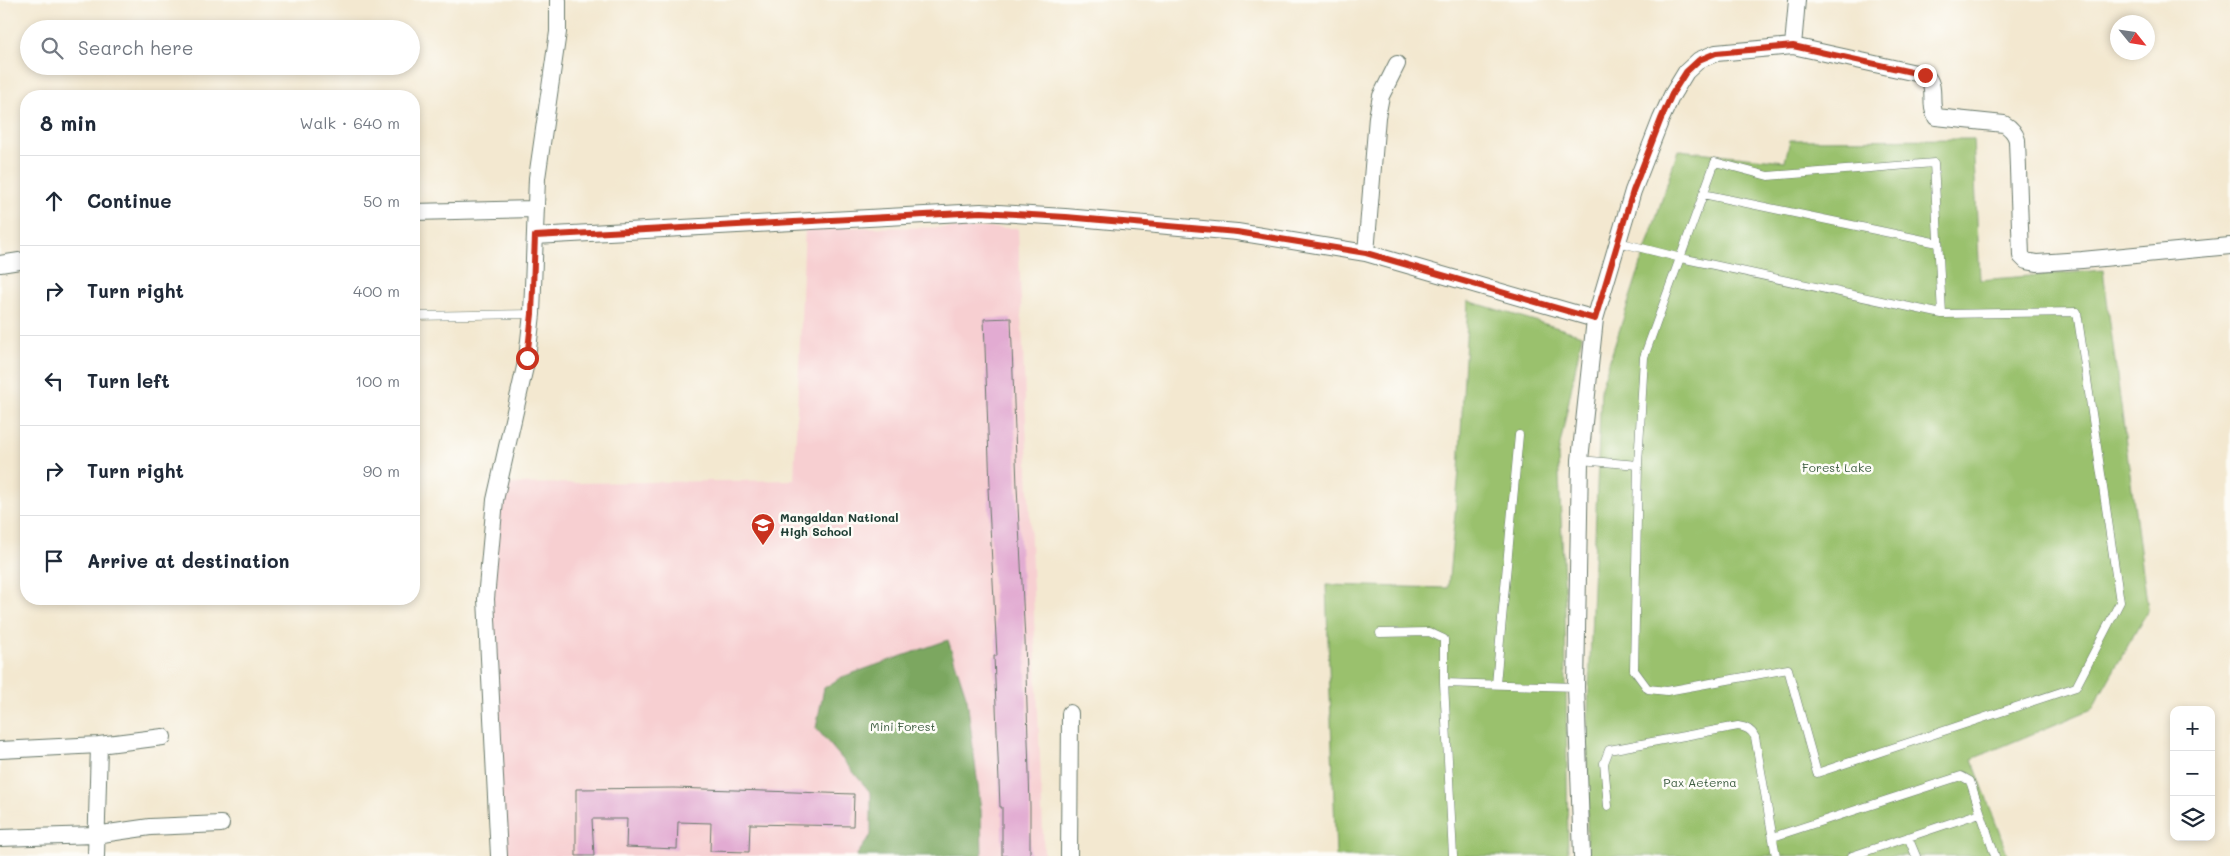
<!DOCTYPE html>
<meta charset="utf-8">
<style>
body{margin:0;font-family:Mali,sans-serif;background:#f2f2f3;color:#1f2937}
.controls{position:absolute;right:15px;bottom:15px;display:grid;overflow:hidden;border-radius:10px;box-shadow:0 2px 8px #0003}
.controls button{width:45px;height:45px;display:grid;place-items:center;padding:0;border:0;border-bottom:1px solid #e0e1e3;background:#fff;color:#1f2937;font:25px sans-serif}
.compass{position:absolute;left:2110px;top:15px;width:45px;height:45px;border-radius:50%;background:#fff;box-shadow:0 2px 8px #0003;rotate:120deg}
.stop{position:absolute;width:15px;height:15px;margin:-11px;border:4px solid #c8321e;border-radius:50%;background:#fff}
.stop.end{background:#c8321e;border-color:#fff;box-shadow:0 1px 5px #0008}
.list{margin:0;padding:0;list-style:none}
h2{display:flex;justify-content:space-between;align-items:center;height:65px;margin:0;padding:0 20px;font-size:21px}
h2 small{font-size:16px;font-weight:400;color:#747a83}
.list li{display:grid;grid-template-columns:32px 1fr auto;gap:15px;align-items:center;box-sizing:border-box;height:90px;padding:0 20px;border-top:1px solid #e0e1e3}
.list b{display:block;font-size:19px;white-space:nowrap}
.list em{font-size:16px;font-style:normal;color:#747a83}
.icon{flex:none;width:28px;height:28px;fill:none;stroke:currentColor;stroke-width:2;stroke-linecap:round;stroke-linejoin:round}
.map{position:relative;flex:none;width:2230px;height:856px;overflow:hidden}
.search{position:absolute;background:#fff;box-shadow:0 2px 8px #0003;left:20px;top:20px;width:400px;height:55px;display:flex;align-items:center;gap:12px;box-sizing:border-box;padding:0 18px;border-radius:28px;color:#747a83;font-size:19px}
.panel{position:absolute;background:#fff;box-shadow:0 2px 8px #0003;left:20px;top:90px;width:400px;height:515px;border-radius:20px}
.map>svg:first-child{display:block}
.built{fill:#f7cfd1}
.green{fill:#9ac16d;stroke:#5c7f50}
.forest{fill:#7ba760;stroke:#4d724a}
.building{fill:#e2abd2}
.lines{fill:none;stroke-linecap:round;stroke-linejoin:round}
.lane-casing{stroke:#69796b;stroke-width:9}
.street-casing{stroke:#69796b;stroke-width:18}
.lane{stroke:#fff;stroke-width:8}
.street{stroke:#fff;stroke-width:16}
.route{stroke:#c8321e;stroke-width:6}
.labels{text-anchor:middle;stroke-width:5;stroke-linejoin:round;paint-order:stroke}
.park-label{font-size:12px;fill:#3e5e42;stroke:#fdfcf7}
.poi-label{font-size:12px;font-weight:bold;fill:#1f3d34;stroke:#fdfcf7;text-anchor:start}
</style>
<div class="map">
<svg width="2230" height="856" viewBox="0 0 2230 856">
<rect width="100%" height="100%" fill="#fdfcf7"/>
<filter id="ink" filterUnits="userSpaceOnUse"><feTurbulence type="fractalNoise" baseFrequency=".02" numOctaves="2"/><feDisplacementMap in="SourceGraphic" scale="10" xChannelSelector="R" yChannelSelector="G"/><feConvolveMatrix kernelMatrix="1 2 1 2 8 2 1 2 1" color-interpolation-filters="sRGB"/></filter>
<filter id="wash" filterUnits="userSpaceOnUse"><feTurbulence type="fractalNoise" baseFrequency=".0096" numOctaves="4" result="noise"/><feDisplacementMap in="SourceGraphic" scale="20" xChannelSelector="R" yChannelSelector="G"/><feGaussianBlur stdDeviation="1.12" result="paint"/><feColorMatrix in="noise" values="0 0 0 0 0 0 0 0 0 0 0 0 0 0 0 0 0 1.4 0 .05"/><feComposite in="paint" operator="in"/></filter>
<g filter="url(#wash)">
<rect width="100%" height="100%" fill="#f3e8d0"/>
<path class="built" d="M805,227L1018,228L1044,856H503L491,608L500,484L794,480Z"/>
<path class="green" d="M1973,139L1980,280L2103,270L2148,610L2092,709L1972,759L2008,856H1587V736L1601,387L1678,150L1785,161L1790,140Z
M1468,301L1582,335L1558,455L1565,601L1568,856H1336L1326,585L1448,588L1459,471Z"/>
<path class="forest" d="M948,640L967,699L981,810L982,856H856L871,835V793L816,728L824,688L842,677Z"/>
<g id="blocks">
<path class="building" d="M1011,318L1017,487L1025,640L1030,806V856H1002V807H1000L994,656H997L988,488H990L984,319Z
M674,788L854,794L853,826L750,824L749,852L710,851L711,823L678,822L677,849L626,847L627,819H592L594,856H576V789Z"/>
</g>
</g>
<g filter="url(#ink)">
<use href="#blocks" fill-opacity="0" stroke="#69796b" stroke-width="1"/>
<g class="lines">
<g class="lane-casing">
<path id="lane" d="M1703,194L1938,243
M1618,242L1681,258L1942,314L2077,312L2120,602L2076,687L1817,773L1788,669L1667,691L1648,689L1634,670L1638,465L1644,357L1715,162L1768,176L1934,163L1942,314
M414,316L532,314
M1580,460L1638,465
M1380,633L1429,632L1444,639V683L1453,856
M1444,683L1576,687
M1496,684L1519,435
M1608,806L1604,763L1609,750L1738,726C1746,727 1752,730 1755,737L1776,856
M1773,837L1961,776L1970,781L1995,856
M1908,837L1916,856
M1852,856L1980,813"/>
</g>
<g class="street-casing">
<path id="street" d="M1793,46L1925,75C1938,86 1928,104 1936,117L2004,124C2011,128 2015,132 2017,140L2021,256L2026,261L2037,263L2082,260L2230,246
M414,212L535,209
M535,236L981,212L1065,217L1237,232L1366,253L1595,319
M1366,253L1377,117L1381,96L1397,64
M0,264L26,260
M0,750L99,745
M0,838L95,835L150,827L221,824
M96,856L99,745L163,737
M499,856L486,599L495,500L527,358L532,314L537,178L558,32V0
M1069,856L1070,713
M1582,856L1576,687L1580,460L1595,319L1633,191L1661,119L1672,95L1686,72L1699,60L1716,53L1793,46L1797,0"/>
</g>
<use href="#lane" class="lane"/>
<use href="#street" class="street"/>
</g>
</g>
<g class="lines" filter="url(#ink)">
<path class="route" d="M527,358L532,314L535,236L981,212L1066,217L1237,232L1366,253L1595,319L1633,191L1661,119L1672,94L1686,72L1699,60L1716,53L1793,46L1925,75"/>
</g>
<defs>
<g id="school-pin" transform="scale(1.25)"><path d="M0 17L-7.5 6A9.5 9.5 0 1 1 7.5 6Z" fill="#c8321e" stroke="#fdfcf7"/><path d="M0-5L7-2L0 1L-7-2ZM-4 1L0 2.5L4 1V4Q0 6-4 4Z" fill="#fff"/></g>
</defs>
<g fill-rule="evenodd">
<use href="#school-pin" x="763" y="525"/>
</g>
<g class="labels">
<g class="park-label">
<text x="1837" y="472">Forest Lake</text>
<text x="903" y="731">Mini Forest</text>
<text x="1700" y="787">Pax Aeterna</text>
</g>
<g class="poi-label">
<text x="780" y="522">Mangaldan National<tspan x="780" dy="14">High School</tspan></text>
</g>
</g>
</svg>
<div class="controls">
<button>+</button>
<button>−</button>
<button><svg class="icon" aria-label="layers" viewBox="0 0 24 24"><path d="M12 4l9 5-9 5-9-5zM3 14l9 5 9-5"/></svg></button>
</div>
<svg class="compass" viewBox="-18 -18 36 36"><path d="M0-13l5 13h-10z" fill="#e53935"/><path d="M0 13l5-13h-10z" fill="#747a83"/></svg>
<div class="stop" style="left:527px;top:358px"></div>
<div class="stop end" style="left:1925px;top:75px"></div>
<div class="search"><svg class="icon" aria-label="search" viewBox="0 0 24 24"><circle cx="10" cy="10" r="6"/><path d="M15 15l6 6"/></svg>Search here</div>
<section class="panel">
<h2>8 min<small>Walk · 640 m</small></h2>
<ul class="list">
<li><svg class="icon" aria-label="ahead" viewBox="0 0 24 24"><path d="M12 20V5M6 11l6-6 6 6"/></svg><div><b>Continue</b></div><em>50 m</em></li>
<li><svg class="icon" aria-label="right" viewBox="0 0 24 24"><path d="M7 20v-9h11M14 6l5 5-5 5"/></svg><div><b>Turn right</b></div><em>400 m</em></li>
<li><svg class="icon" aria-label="left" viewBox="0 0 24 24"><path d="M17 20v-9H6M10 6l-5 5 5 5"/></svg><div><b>Turn left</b></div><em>100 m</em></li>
<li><svg class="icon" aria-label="right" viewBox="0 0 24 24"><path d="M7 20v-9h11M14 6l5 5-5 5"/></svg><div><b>Turn right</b></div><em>90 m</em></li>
<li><svg class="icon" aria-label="arrive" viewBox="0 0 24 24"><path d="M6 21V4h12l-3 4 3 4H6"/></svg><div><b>Arrive at destination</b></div></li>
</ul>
</section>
</div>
